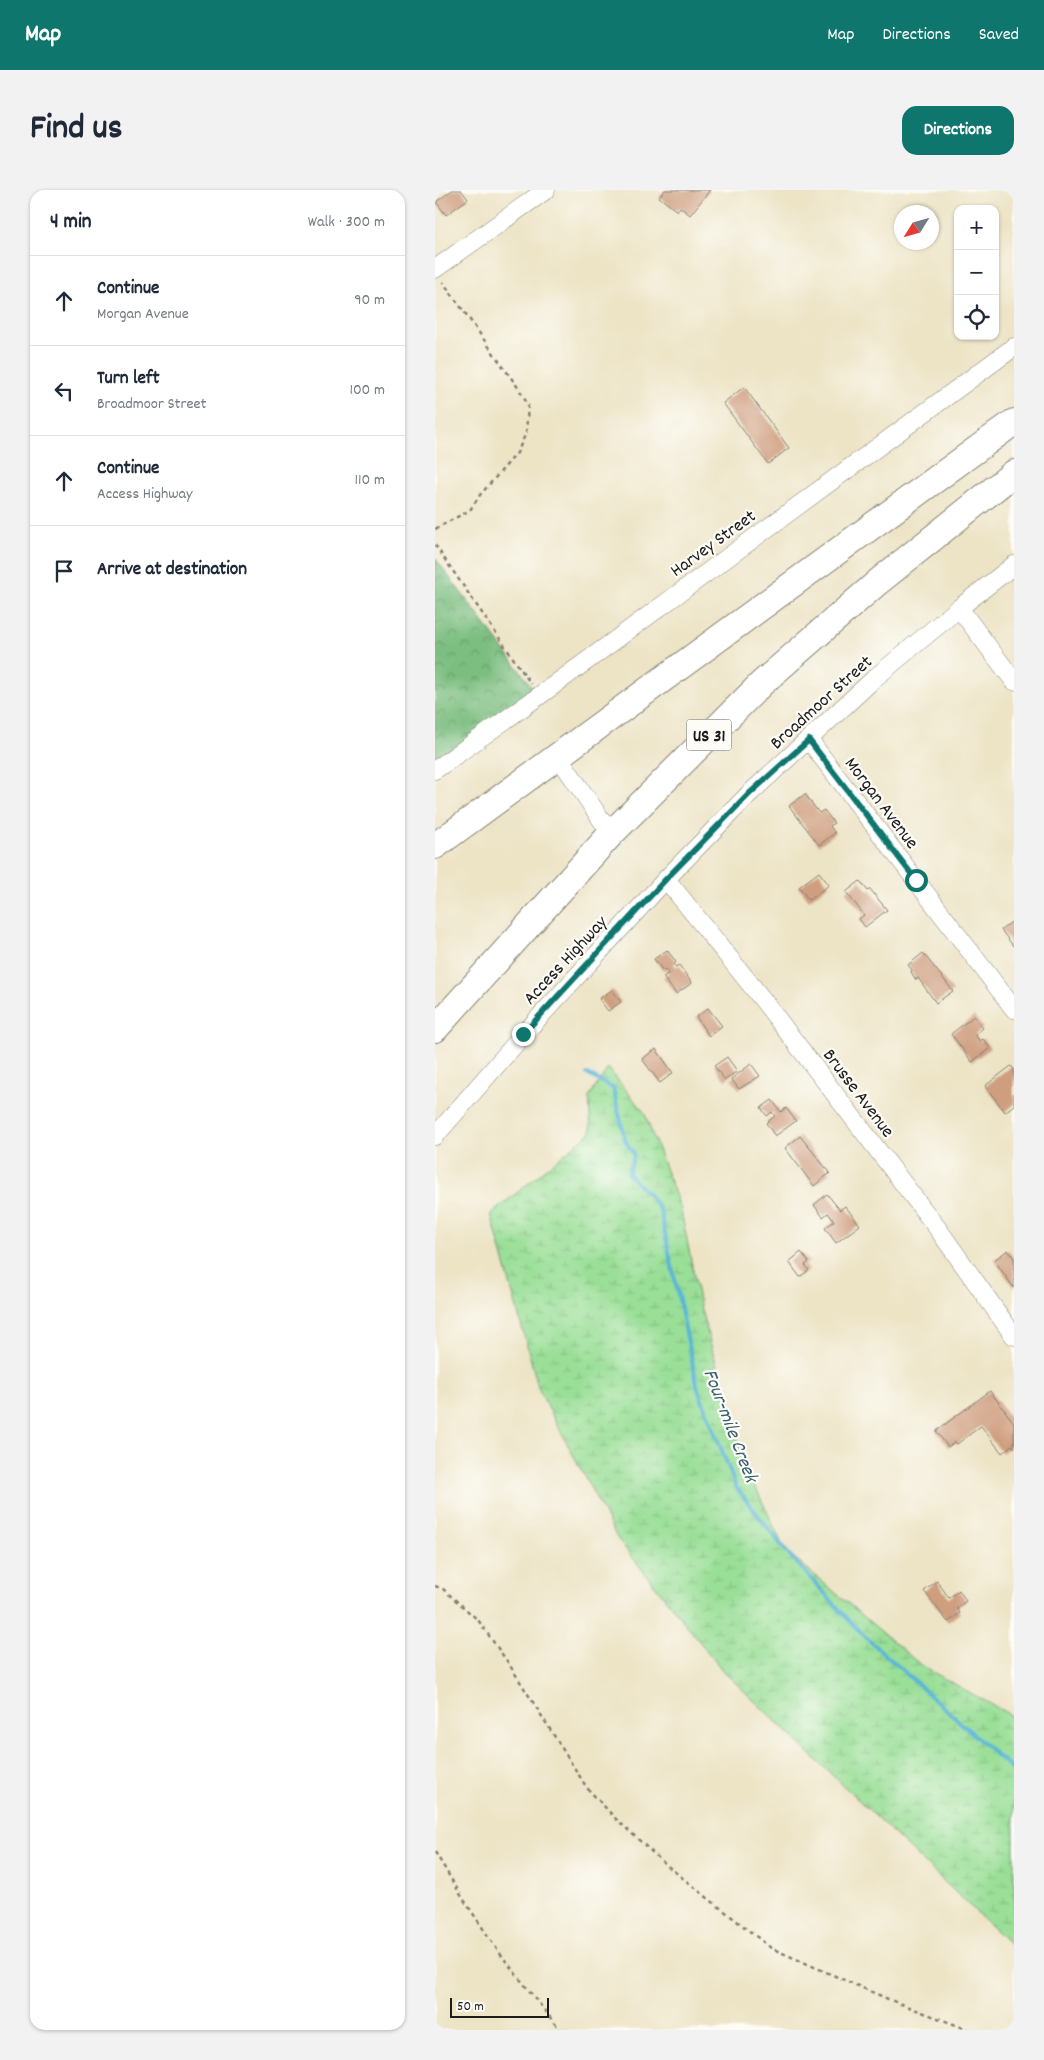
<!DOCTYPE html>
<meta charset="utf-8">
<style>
body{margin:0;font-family:Dekko,sans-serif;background:#f2f2f3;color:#1f2937}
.controls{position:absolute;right:15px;top:15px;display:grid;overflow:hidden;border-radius:10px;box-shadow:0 1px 4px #0004}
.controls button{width:45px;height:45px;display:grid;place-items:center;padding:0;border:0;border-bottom:1px solid #e0e1e3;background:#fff;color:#1f2937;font:25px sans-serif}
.compass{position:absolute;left:459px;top:15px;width:45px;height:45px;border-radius:50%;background:#fff;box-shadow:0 1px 4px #0004;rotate:233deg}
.scale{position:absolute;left:15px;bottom:12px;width:99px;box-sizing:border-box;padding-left:5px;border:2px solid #1c1c1c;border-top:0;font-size:14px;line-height:18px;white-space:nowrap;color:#1c1c1c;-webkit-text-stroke:4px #fdfcf7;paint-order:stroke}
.stop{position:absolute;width:15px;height:15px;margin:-11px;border:4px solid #0f766e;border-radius:50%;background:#fff}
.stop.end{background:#0f766e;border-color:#fff;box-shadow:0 1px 5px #0008}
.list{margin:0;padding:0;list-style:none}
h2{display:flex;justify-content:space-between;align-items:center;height:65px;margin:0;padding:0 20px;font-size:21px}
h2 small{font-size:16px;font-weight:400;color:#747a83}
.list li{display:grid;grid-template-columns:32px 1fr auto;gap:15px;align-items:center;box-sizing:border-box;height:90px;padding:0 20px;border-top:1px solid #e0e1e3}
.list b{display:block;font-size:19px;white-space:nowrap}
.list p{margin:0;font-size:16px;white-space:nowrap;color:#747a83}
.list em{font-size:16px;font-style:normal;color:#747a83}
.icon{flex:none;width:28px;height:28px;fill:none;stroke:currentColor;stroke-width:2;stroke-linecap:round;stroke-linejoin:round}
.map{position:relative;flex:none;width:579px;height:1840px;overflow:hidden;border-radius:15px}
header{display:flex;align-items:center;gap:30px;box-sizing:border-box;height:70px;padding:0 25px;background:#0f766e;color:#fff}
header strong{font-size:24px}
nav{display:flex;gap:28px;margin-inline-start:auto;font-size:18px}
.intro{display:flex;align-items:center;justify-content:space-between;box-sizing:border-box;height:120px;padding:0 30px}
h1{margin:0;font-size:35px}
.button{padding:12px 22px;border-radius:15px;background:#0f766e;color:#fff;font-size:18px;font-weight:700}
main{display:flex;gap:30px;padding:0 30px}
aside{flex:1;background:#fff;border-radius:15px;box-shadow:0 1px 4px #0004}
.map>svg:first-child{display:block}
.forest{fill:url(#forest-crowns);stroke:#4c6d4e}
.wetland{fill:url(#wetland-marsh);stroke:#5b7e5a}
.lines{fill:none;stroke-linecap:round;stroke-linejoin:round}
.stream{stroke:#59b5d7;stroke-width:4}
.building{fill:#cf9e7f}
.minor-casing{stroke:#848071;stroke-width:19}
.highway-casing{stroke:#848071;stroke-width:28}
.path{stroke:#848071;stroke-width:2.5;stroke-dasharray:4 4;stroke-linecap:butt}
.minor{stroke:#fff;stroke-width:18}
.highway{stroke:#fff;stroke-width:26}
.route{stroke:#0f766e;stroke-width:6}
.labels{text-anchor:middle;stroke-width:4.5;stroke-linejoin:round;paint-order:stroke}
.shield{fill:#fdfcf7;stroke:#605f5e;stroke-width:1}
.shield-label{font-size:18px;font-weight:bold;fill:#1c1c1c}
.street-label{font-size:19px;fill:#1c1c1c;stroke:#fdfcf7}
.water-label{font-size:20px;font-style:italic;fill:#376170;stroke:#fdfcf7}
</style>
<header>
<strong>Map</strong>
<nav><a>Map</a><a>Directions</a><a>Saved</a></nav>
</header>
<div class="intro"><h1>Find us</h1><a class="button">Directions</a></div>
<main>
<aside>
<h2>4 min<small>Walk · 300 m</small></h2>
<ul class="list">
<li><svg class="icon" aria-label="ahead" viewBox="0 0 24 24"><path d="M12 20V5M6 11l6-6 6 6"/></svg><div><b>Continue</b><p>Morgan Avenue</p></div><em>90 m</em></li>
<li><svg class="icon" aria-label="left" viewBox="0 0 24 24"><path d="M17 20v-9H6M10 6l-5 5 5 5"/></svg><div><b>Turn left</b><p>Broadmoor Street</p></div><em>100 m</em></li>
<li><svg class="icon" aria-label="ahead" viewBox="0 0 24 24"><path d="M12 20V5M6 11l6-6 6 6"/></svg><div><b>Continue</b><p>Access Highway</p></div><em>110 m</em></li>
<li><svg class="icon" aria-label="arrive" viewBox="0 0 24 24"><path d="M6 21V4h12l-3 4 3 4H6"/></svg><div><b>Arrive at destination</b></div></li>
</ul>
</aside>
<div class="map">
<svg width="579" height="1840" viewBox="0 0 579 1840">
<defs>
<pattern id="forest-crowns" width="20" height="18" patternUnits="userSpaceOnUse" patternTransform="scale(1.25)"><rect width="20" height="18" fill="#7bbe80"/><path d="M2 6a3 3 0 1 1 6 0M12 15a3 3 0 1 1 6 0" fill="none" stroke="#649a68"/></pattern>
<pattern id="wetland-marsh" width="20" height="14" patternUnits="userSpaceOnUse" patternTransform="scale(1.25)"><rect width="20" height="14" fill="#9adf97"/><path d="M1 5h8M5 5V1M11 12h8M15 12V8" fill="none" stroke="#84bf82"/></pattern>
</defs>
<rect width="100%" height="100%" fill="#fdfcf7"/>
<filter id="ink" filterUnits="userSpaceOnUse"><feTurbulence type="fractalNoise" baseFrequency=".02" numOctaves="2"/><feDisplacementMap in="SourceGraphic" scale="10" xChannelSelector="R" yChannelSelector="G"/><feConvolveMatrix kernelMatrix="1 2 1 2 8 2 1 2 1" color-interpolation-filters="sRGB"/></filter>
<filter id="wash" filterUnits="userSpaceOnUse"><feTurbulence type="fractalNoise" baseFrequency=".0096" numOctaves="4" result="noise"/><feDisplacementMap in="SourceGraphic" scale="20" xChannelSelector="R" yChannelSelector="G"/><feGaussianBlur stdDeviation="1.12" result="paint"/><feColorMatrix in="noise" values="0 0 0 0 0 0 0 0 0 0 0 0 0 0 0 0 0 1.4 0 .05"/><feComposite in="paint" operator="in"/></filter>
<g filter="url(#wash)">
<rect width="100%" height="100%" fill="#ede4c6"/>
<path class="forest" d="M0,368L104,506L0,578Z"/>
<path class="wetland" d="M173,878L209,922L246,1020L266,1120L310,1275L350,1360L487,1476L579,1527V1758L288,1481L182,1348L104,1200L56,1024L156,942L154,907Z"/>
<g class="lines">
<path class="stream" d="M152,884L178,898L190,950L199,965L193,984L213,1004L225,1020L263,1199L301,1297L350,1360L424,1441L579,1581"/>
</g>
<g id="blocks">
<path class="building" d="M17,0H26L33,9L11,25L1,12Z
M230,0H275L255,25L245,17L242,21L224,7Z
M309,197L354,258L333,274L288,213Z
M370,604L384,623L389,620L399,633L395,636L400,643L384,655L354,616Z
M384,682L394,695L374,710L364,697Z
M425,691L433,701L435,699L452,720L430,737L424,729L429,725L411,702Z
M579,730V757L566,740Z
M232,760L241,772L239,774L241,777L244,775L257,793L241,804L228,787L234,783L230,779L228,781L219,769Z
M488,763L518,801L501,813L483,788L481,790L476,782L477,780L473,775Z
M177,800L186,812L173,821L164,809Z
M273,818L287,836L274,846L261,827Z
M539,826L548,838L540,845L545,851L548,849L555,858L537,872L516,844Z
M221,859L238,883L225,893L207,869Z
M292,867L302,881L290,890L279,876Z
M316,874L325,886L304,899L296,889Z
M576,876L579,879V915L570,922L550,896Z
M337,910L346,922L351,918L361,931L340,946L331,933L340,926L337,922L332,926L326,918Z
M365,946L395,983L379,996L350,958Z
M392,1004L405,1020L410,1016L425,1035L401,1053L390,1038L399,1031L393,1023L388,1027L379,1015Z
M573,1060L579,1068V1098L559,1070Z
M366,1062L374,1072L370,1075L374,1080L365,1087L354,1072Z
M555,1201L579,1233V1258L577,1255L567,1263L546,1236L522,1254L520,1252L513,1257L501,1241Z
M502,1391L514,1408L524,1400L531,1411L522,1418L525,1423L513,1432L489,1401Z"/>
</g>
</g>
<g filter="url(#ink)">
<use href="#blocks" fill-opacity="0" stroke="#848071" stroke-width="1"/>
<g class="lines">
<g class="minor-casing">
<path id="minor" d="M0,79L111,0
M524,418L579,491
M374,550L579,819
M123,566L176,644
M0,580L104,506L579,157
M231,689L328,810L503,1039L579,1146
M0,946L88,845L231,689L314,604L441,487L524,418L579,375"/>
</g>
<g class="highway-casing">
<path id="highway" d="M0,656L579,232
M0,839L176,644L327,493L443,392L579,283"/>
</g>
<path class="path" d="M0,339L35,320L45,305L82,263L91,243L93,215L84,199L8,92
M0,355L96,494
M0,1396L8,1399L43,1430L74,1474L152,1598L181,1629L230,1674L336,1758L453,1809L534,1840
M0,1662L27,1707L63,1761L125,1840"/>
<use href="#minor" class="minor"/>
<use href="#highway" class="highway"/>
</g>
</g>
<g class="lines" filter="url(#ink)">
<path class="route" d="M88,844L231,689L314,604L374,550L481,690"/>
</g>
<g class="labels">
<rect class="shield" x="251.5" y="529.5" width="45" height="31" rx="4"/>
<g class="shield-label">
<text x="274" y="551">US 31</text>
</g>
<g class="street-label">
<text transform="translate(277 352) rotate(-36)" y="7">Harvey Street</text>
<text transform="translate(385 511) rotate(-42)" y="7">Broadmoor Street</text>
<text transform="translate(448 612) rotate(53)" y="7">Morgan Avenue</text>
<text transform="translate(129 769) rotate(-47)" y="7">Access Highway</text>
<text transform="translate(425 902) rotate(53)" y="7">Brusse Avenue</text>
</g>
<g class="water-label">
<text transform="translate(297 1235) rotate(69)" y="7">Four-mile Creek</text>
</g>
</g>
</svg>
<div class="controls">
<button>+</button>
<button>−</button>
<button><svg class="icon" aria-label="locate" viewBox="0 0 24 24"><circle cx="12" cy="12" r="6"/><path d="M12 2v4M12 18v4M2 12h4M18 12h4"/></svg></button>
</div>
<svg class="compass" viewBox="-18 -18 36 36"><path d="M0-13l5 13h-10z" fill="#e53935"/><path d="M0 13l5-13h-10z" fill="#747a83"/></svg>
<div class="scale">50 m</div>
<div class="stop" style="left:481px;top:690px"></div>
<div class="stop end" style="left:88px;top:844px"></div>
</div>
</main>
